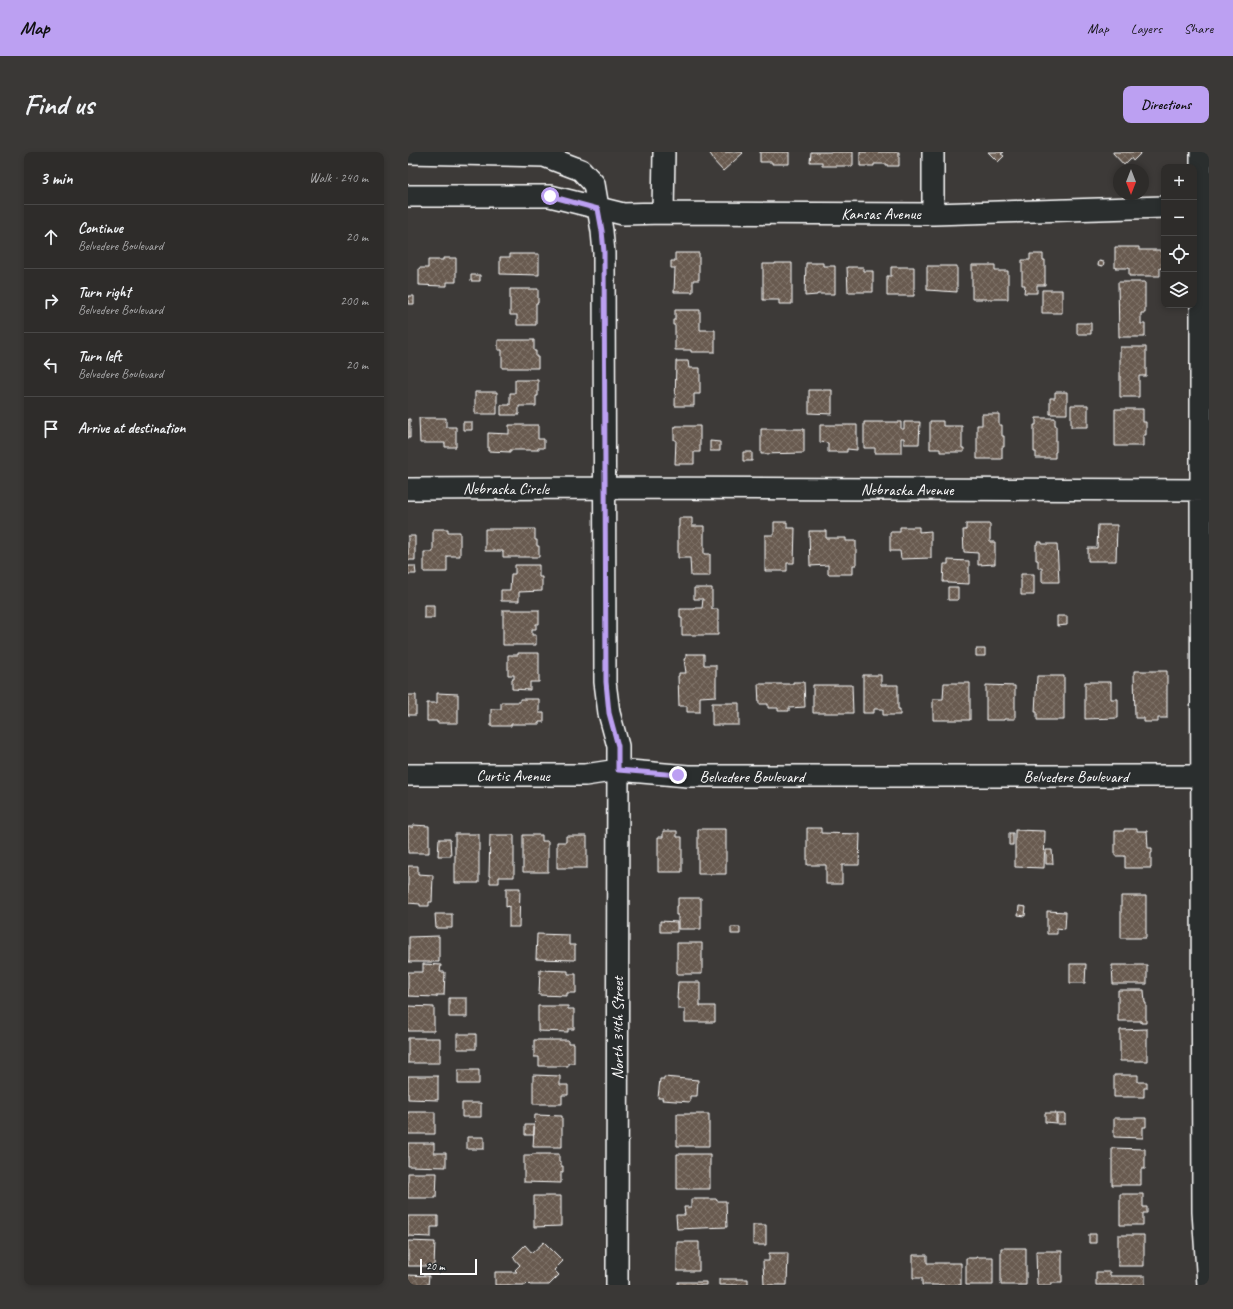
<!DOCTYPE html>
<meta charset="utf-8">
<style>
body{margin:0;font-family:Caveat,sans-serif;background:#3a3836;color:#f1f3f6}
.controls{position:absolute;right:12px;top:12px;display:grid;overflow:hidden;border-radius:8px;box-shadow:0 2px 6px #0003}
.controls button{width:36px;height:36px;display:grid;place-items:center;padding:0;border:0;border-bottom:1px solid #494847;background:#2e2c2a;color:#f1f3f6;font:20px sans-serif}
.compass{position:absolute;left:705px;top:12px;width:36px;height:36px;border-radius:50%;background:#2e2c2a;box-shadow:0 2px 6px #0003;rotate:180deg}
.scale{position:absolute;left:12px;bottom:10px;width:57px;box-sizing:border-box;padding-left:4px;border:2px solid #fff;border-top:0;font-size:11px;line-height:14px;white-space:nowrap;color:#fff;-webkit-text-stroke:3px #2a2d2e;paint-order:stroke}
.stop{position:absolute;width:12px;height:12px;margin:-9px;border:3px solid #bca0f2;border-radius:50%;background:#fff}
.stop.end{background:#bca0f2;border-color:#fff;box-shadow:0 1px 4px #0008}
.list{margin:0;padding:0;list-style:none}
h2{display:flex;justify-content:space-between;align-items:center;height:52px;margin:0;padding:0 16px;font-size:17px}
h2 small{font-size:13px;font-weight:400;color:#a7a7a8}
.list li{display:grid;grid-template-columns:26px 1fr auto;gap:12px;align-items:center;box-sizing:border-box;height:64px;padding:0 16px;border-top:1px solid #494847}
.list b{display:block;font-size:15px;white-space:nowrap}
.list p{margin:0;font-size:13px;white-space:nowrap;color:#a7a7a8}
.list em{font-size:13px;font-style:normal;color:#a7a7a8}
.icon{flex:none;width:22px;height:22px;fill:none;stroke:currentColor;stroke-width:2;stroke-linecap:round;stroke-linejoin:round}
.map{position:relative;flex:none;width:801px;height:1133px;overflow:hidden;border-radius:8px}
header{display:flex;align-items:center;gap:24px;box-sizing:border-box;height:56px;padding:0 20px;background:#bca0f2;color:#111}
header strong{font-size:19px}
nav{display:flex;gap:22px;margin-inline-start:auto;font-size:14px}
.intro{display:flex;align-items:center;justify-content:space-between;box-sizing:border-box;height:96px;padding:0 24px}
h1{margin:0;font-size:28px}
.button{padding:10px 18px;border-radius:8px;background:#bca0f2;color:#111;font-size:14px;font-weight:700}
main{display:flex;gap:24px;padding:0 24px}
aside{flex:1;background:#2e2c2a;border-radius:8px;box-shadow:0 2px 6px #0003}
.map>svg:first-child{display:block}
.building{fill:url(#building-cross-hatch);stroke:#fff}
.lines{fill:none;stroke-linecap:round;stroke-linejoin:round}
.street-casing{stroke:#fff;stroke-width:24}
.street{stroke:#2a2d2e;stroke-width:21}
.route{stroke:#bca0f2;stroke-width:5}
.labels{text-anchor:middle;stroke-width:4;stroke-linejoin:round;paint-order:stroke}
.street-label{font-size:16px;fill:#fff;stroke:#2a2d2e}
</style>
<header>
<strong>Map</strong>
<nav><a>Map</a><a>Layers</a><a>Share</a></nav>
</header>
<div class="intro"><h1>Find us</h1><a class="button">Directions</a></div>
<main>
<aside>
<h2>3 min<small>Walk · 240 m</small></h2>
<ul class="list">
<li><svg class="icon" aria-label="ahead" viewBox="0 0 24 24"><path d="M12 20V5M6 11l6-6 6 6"/></svg><div><b>Continue</b><p>Belvedere Boulevard</p></div><em>20 m</em></li>
<li><svg class="icon" aria-label="right" viewBox="0 0 24 24"><path d="M7 20v-9h11M14 6l5 5-5 5"/></svg><div><b>Turn right</b><p>Belvedere Boulevard</p></div><em>200 m</em></li>
<li><svg class="icon" aria-label="left" viewBox="0 0 24 24"><path d="M17 20v-9H6M10 6l-5 5 5 5"/></svg><div><b>Turn left</b><p>Belvedere Boulevard</p></div><em>20 m</em></li>
<li><svg class="icon" aria-label="arrive" viewBox="0 0 24 24"><path d="M6 21V4h12l-3 4 3 4H6"/></svg><div><b>Arrive at destination</b></div></li>
</ul>
</aside>
<div class="map">
<svg width="801" height="1133" viewBox="0 0 801 1133">
<defs>
<pattern id="building-cross-hatch" width="8" height="8" patternUnits="userSpaceOnUse"><rect width="8" height="8" fill="#685a4f"/><path d="M0 0l8 8M0 8l8-8" fill="none" stroke="#7f7369"/></pattern>
</defs>
<rect width="100%" height="100%" fill="#3d3a38"/>
<filter id="ink" filterUnits="userSpaceOnUse"><feTurbulence type="fractalNoise" baseFrequency=".025" numOctaves="2"/><feDisplacementMap in="SourceGraphic" scale="8" xChannelSelector="R" yChannelSelector="G"/><feConvolveMatrix kernelMatrix="1 2 1 2 8 2 1 2 1" color-interpolation-filters="sRGB"/></filter>
<g filter="url(#ink)">
<path class="building" d="M301,0H334L335,1L315,19L304,7L305,6Z
M352,0H381V12H364V10H352Z
M403,0H445V14H414V10H402Z
M452,0H491V14H479V12H466V14H452Z
M580,0H596L593,2L596,4L590,10Z
M705,0H734L725,9L723,6L716,13L705,1Z
M707,95H731V98H752V100H756V116H752V124H721V116H707Z
M267,101H291V128H285V140H266L267,116H263V109H267Z
M102,102H131V123L92,122V105H102Z
M622,102H635V108H637V133H629V141H616L617,133H614V108H622Z
M35,106H48V130H39V134H34L11,133V116H20V108H35Z
M691,109L696,110L695,114L690,113Z
M367,111H384V152H371V148H355V112H367Z
M398,111H415V114H427V142H409V143L397,144Z
M564,113H587V119H600V147H564Z
M519,114H549V140L519,138Z
M439,115H455V119H465V140H440Z
M483,115H506V144H479V124H483Z
M63,123H72V129H63Z
M710,130H737V161H733V172H737V185H711Z
M102,137H130V151H128V173H109V163H102Z
M634,138H654V161H634Z
M0,144H6V152H0Z
M267,158H292V178H307V200H283V198H267V173H265V168H267Z
M669,171H683V182H669Z
M90,188H126V199H128V205H130V216H94V198H90Z
M712,195H738V224H731V245H712Z
M268,209H280L281,216H292V242H286V254H267Z
M107,228H130V244H128V254H111V263H93V253H102V241H107Z
M401,238H424V262L401,261Z
M67,240H89V262H67Z
M647,240H659V262H642V246H647Z
M663,253H680V275H663Z
M707,257H735V270H738V283H735V294H707Z
M574,262H591V273H594V284H596V295H594V307H569V273H574Z
M11,266H38V275H48V295H37V291H12Z
M628,266H647V273H648V300H647V306H628V300H626V273H628Z
M0,267H2V286H0Z
M522,269H535V274H554V296H556V300H532V297H522Z
M55,270H64V278H55Z
M456,270H493V277H496V270H512L511,292H496V286H493V301H467V296H456Z
M101,273H130V287H136V296H130V298H102V300L80,299V281L101,282Z
M412,273H449V298L439,297V300H420V291L412,290Z
M268,274H292V300H286V312H267L268,288H266V275H268Z
M353,277H396V301L353,302Z
M302,289L312,290V299H302Z
M335,300H344V309H335Z
M271,366H284V374H296V402H302V424H283L282,406H270V375H271Z
M366,370H379V376H387L386,411H379V419H357V383H366Z
M558,372H582V390H587V412L570,413V401L556,400L555,378H558Z
M690,373H709L708,409H680V396H689Z
M492,375H511V380L523,379V406L493,407L492,399H482V380H492Z
M25,377H40V380H52V404H39V420H16V400H25Z
M77,377H127V388H129V394H131V405H95V399H77Z
M401,379H418V386H438V389H448V413H445V422H420V413L402,414Z
M0,384H7V408H0Z
M630,390H634V392H649L651,430H634V416H630V408H628V392H630Z
M540,408L561,409V432L540,431V430H535L536,412H540Z
M107,413H131V425H134V439L111,440V449H93V438H102L103,422H107Z
M0,414H7L8,422H0Z
M613,422H626V443H613Z
M540,435H550V448H540Z
M286,436H304V457H310V483H274V466H272V457H287V456H294L295,447H286Z
M16,453H26V466H16Z
M95,458H131V472H128V477H124V483H128V493H95Z
M649,464H659V473L649,474Z
M568,497H577V504H568Z
M110,501H131V530H122V538L104,537V527H106V523H100V503H110Z
M278,502H296V513H308V544L292,545V560H279V554H271L270,524H271V521H278L276,507H278Z
M726,519H759V566H750V570H736V566H727Z
M455,523H473V533H490V557H492V563H475V557H466V561H455Z
M629,524H656V568H629V560H627Z
M385,530H396L397,555L381,556V559H370V556H360V552H351L350,532H385Z
M677,530H703V547H710V566L677,567Z
M536,531H562V568H525V547H535Z
M405,533H444L445,561H405Z
M578,533L607,534V567H596V568H578Z
M29,541L50,542V571H29V569H19V551H29Z
M0,543H8V563H0Z
M112,547H131V561H136V570H131V572H103V574H83V557H93V550H112Z
M304,551H331V573H304Z
M5,673L21,674V701H0V675H5Z
M399,676H413V681L452,682L451,713H434V732H418V713H399Z
M290,677H318V722H290Z
M716,677H729V679H739L740,696H744V701H743V716H717V704H707V679H716Z
M607,678L637,679L636,716L607,715Z
M255,679H269V685H274V720H250V685H255Z
M601,681H605V693H601Z
M47,682H71V731H47Z
M82,683H106V725H91V731H82V724H81Z
M115,683H134V689H140V720H115Z
M158,684H179V716H149V690H158Z
M31,687H42L43,704H30Z
M638,698H644L645,712H638Z
M0,714H10V722L25,723L24,750H21V754H12V752L0,751Z
M98,736H112L111,775H101V754L98,755Z
M713,744H738V786H713Z
M270,746H293V777H270V763H268V754H270Z
M611,754L618,755L617,764L610,763Z
M639,759L658,760L657,777L649,776V782H639Z
M27,762H44V776H28Z
M252,769L269,770V780H252Z
M323,775H332V782H323Z
M129,782L161,783V793H167V808L128,807Z
M31,784V810H1V785Z
M269,791H294V822H269Z
M15,812L33,813L32,820H37L36,843H29V845L0,844V820H15Z
M662,812H678L677,831H662Z
M704,813H739V832H705Z
M132,818L160,819V822H168V841H159V844L131,843Z
M270,830H292V854H307V870H277V857H270V847H269Z
M710,838H736L737,851H738V871H733V869H710Z
M41,846H59V865H41Z
M0,854L26,855V879H0Z
M130,854H160V857H166V877H160V880L130,879Z
M739,877V909H712V878Z
M49,882H68V897H49Z
M0,886H32V911H0Z
M126,888H160V891H166V911H160V914H131V905H126Z
M50,918H71V932H50Z
M125,923L152,924V933H160V943H154V952H125Z
M706,923H730V930H739V936H736V945H706Z
M0,924H30V948L0,947Z
M256,925L290,928L289,944H282V950L254,948L255,946H250L252,927H256Z
M54,951H73V965H54Z
M0,960H27V982H0Z
M637,961H648V971L637,970Z
M269,962H301V994H269Z
M649,962H657V972H649Z
M127,963L154,964V995H125Z
M706,966H738V975H735V986L706,985Z
M117,973H126V983H117Z
M59,985H76V997H59Z
M0,991H26V1001H38V1015L0,1014Z
M704,996L737,997V1017H733V1033H704Z
M124,1002H151V1010H153V1014H155V1020H153V1031L116,1030V1003H124Z
M269,1002H302V1037H269Z
M0,1021H29L28,1046H0Z
M712,1042H735V1055H739V1061H735V1073H712Z
M126,1044H153V1074L126,1075Z
M283,1047H308L309,1049H318L319,1075L269,1077L268,1063H277L276,1055H283Z
M0,1064H30V1075H23V1085L0,1084Z
M345,1073H358V1093H345Z
M681,1082H688V1091H681Z
M710,1083H736V1114H710Z
M0,1089L27,1090L26,1114H0Z
M136,1090L155,1109L146,1118L151,1123L141,1133H122L120,1131L118,1133H87V1120H109L107,1118L112,1113L105,1105L117,1093L124,1101Z
M269,1090H291V1119H269Z
M593,1096H618V1133H593Z
M628,1099H654V1131H643V1133H629Z
M361,1101H380L379,1133H356L355,1109H361Z
M505,1103H519V1111H553V1133H514V1126H505Z
M568,1105H585V1133H558V1106H568Z
M688,1120H702V1124H737V1133H688Z
M0,1123L21,1124L20,1133H0Z
M311,1127H340V1133H311Z
M270,1130H298V1133H270Z"/>
<g class="lines">
<g class="street-casing">
<path id="street" d="M793,0V338L795,1060L800,1133
M0,1L136,4L173,18L186,32L194,79L196,101L197,530L201,561L210,594L209,1133
M0,44H142L215,62L255,61L525,62L756,55
M255,61L256,0
M525,62V0
M0,337L197,336L801,338
M0,623H177L210,618L280,624H801"/>
</g>
<use href="#street" class="street"/>
</g>
</g>
<g class="lines" filter="url(#ink)">
<path class="route" d="M142,44L190,57L194,79L196,100L198,530L201,561L210,594V618L270,623"/>
</g>
<g class="labels">
<g class="street-label">
<text x="473" y="67">Kansas Avenue</text>
<text x="98" y="342">Nebraska Circle</text>
<text x="499" y="343">Nebraska Avenue</text>
<text x="105" y="629">Curtis Avenue</text>
<text x="344" y="630">Belvedere Boulevard</text>
<text x="668" y="630">Belvedere Boulevard</text>
<text transform="translate(209 876) rotate(-90)" y="6">North 34th Street</text>
</g>
</g>
</svg>
<div class="controls">
<button>+</button>
<button>−</button>
<button><svg class="icon" aria-label="locate" viewBox="0 0 24 24"><circle cx="12" cy="12" r="6"/><path d="M12 2v4M12 18v4M2 12h4M18 12h4"/></svg></button>
<button><svg class="icon" aria-label="layers" viewBox="0 0 24 24"><path d="M12 4l9 5-9 5-9-5zM3 14l9 5 9-5"/></svg></button>
</div>
<svg class="compass" viewBox="-18 -18 36 36"><path d="M0-13l5 13h-10z" fill="#e53935"/><path d="M0 13l5-13h-10z" fill="#a7a7a8"/></svg>
<div class="scale">20 m</div>
<div class="stop" style="left:142px;top:44px"></div>
<div class="stop end" style="left:270px;top:623px"></div>
</div>
</main>
